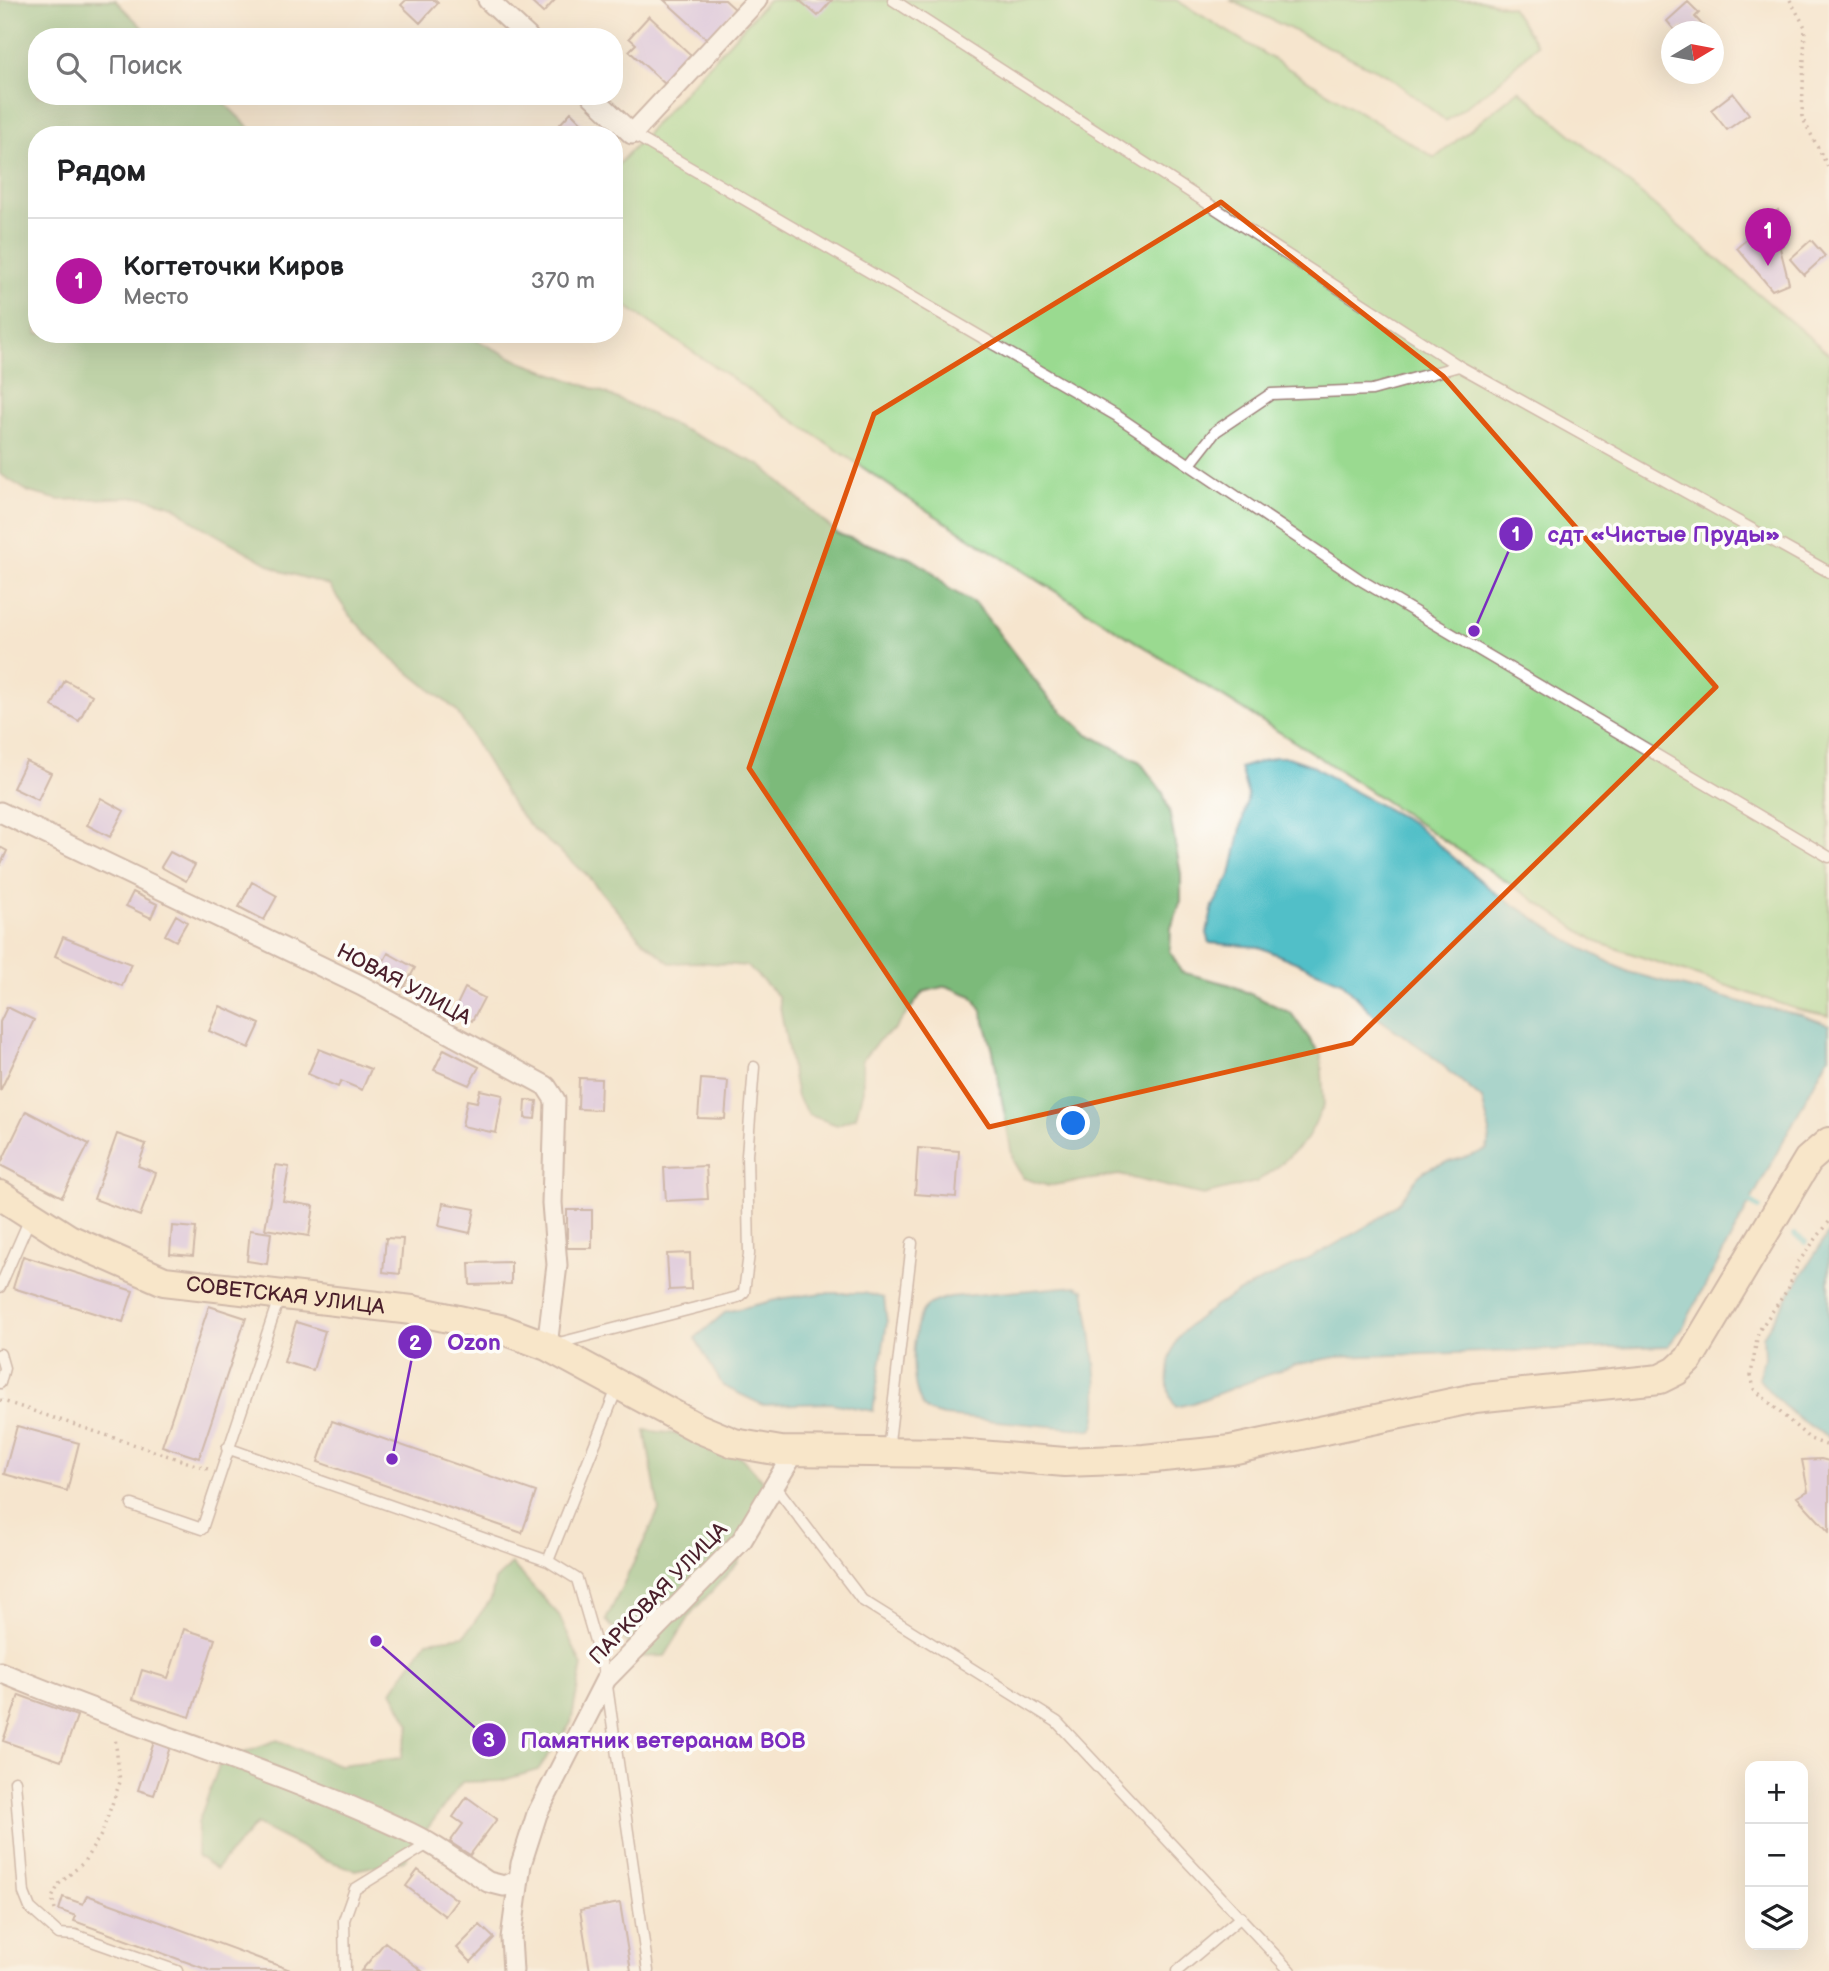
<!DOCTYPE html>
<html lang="ru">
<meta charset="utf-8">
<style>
body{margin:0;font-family:"Balsamiq Sans",sans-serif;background:#f2f2f2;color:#202124}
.controls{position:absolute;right:21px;bottom:21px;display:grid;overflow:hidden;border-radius:14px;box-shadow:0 7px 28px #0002}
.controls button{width:63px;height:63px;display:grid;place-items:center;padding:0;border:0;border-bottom:2px solid #e0e0e0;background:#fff;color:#202124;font:35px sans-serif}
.compass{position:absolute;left:1661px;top:21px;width:63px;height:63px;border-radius:50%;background:#fff;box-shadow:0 7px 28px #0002;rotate:80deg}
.you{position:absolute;left:1074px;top:1124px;width:24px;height:24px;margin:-18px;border:5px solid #fff;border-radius:50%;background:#1a73e8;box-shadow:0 0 0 10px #1a73e833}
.badge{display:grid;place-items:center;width:46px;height:46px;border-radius:50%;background:#b5179e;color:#fff;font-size:23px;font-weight:700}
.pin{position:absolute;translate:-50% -58px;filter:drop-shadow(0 2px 4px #0008)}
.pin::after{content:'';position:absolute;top:37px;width:24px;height:21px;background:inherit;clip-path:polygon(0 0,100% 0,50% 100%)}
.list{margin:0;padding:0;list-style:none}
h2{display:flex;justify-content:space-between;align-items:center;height:91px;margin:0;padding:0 28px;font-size:30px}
h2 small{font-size:23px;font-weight:400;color:#757577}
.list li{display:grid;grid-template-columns:46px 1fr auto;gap:21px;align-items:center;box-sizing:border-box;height:126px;padding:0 28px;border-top:2px solid #e0e0e0}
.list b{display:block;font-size:26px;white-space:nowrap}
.list p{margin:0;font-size:23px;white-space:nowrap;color:#757577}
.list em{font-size:23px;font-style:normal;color:#757577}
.icon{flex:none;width:38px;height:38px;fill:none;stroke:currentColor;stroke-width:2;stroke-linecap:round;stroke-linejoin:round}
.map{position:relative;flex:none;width:1829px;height:1971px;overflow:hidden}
.search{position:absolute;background:#fff;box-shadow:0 7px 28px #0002;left:28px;top:28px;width:595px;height:77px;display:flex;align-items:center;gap:18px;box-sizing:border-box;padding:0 24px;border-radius:28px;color:#757577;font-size:26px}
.panel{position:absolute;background:#fff;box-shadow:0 7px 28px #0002;left:28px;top:126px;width:595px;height:217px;border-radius:28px}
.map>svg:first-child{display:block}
.green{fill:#9ada90;stroke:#727c5e;stroke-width:2}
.forest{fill:#7bba7a;stroke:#626c52;stroke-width:2}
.water{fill:#51bfc8;stroke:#4e6f7a;stroke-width:2}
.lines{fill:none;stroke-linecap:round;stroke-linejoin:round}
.stream{stroke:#51bfc8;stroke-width:6}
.building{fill:#c9b3f0}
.lane-casing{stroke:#a0827c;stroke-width:13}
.street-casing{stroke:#a0827c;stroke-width:23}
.secondary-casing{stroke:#a0827c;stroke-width:32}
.path{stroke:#a0827c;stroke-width:3.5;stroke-dasharray:2 5;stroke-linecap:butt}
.lane{stroke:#fff;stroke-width:10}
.street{stroke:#fff;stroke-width:19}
.secondary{stroke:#fbe6c3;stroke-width:28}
.marked{fill:none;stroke:#e0560e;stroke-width:5;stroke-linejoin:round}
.labels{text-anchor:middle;stroke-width:7;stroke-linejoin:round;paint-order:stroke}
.street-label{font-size:21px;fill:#4a1f2b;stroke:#fdfcf7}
.leader{fill:none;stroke:#7b2cbf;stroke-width:2.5}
.callout-dot{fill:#7b2cbf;stroke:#fdfcf7;stroke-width:2.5}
.mark-label{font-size:21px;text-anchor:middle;font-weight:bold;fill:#fff}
.callout-label{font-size:23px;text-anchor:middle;font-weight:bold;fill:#7b2cbf;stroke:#fdfcf7;stroke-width:7;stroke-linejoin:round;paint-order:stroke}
</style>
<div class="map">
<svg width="1829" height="1971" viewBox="0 0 1829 1971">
<rect width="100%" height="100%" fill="#fdfcf7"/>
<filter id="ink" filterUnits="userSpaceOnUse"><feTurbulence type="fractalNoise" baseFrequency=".0143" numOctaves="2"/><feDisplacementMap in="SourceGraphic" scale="14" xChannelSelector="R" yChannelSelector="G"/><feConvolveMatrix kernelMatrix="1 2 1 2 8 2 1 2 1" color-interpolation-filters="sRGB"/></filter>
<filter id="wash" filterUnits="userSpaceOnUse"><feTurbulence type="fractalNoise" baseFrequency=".00686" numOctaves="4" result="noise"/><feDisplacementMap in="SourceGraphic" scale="28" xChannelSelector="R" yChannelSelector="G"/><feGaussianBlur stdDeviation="1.57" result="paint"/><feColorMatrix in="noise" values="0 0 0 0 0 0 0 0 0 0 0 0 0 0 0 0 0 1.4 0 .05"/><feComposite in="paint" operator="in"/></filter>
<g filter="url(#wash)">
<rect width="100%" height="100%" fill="#f6e5ce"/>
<path class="green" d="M768,0H1176L1435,158L1519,90L1829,354V1016L1796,1009L1597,942L1325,761L912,501L614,298V169Z
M1230,0H1480L1511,7L1537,45L1495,85L1446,121L1387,75Z"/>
<path class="forest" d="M0,0H115L152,37H37V96H217L257,135H37V334H464L521,362L603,392L762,466L838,534L912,559L931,571L948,588L977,605L1049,699L1086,733L1140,762L1163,793L1169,811L1181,874V901L1171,928L1170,951L1181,972L1231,985L1291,1013L1321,1055L1324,1105L1307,1139L1280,1165L1256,1182L1203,1195L1119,1175L1048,1186L1023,1178L1013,1161L993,1051L982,1011L972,996L946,986L923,992L896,1028L879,1040L862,1060L863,1090L856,1117L837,1125L809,1115L797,1097L778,996L764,982L747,966L697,962L670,963L641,939L586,874L533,829L514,807L456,710L392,659L350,616L329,585L281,571L194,522L174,506L143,497L59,500L29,492L0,474Z
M645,1430L690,1436L742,1458L769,1488L738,1563L693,1611L665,1656L639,1657L606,1620L659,1510Z
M512,1564L559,1615L582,1666L571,1723L538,1770L500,1781L462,1782L404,1860L355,1870L324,1859L256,1824L216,1869L197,1856L198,1823L221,1760L277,1740L339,1765L401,1758L410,1725L392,1691L427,1641L464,1636L491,1599L495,1580Z"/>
<path class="water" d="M1275,757H1288L1311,765L1348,788L1413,823L1494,892L1578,946L1628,972L1756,1006L1802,1015L1829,1025V1056L1683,1327L1668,1346L1336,1357L1294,1365L1193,1403L1176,1407C1161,1390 1168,1347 1183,1332C1223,1291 1291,1271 1341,1241C1360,1230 1382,1218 1399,1202C1407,1194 1412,1180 1422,1173C1437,1161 1468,1160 1487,1149L1490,1132L1482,1099L1427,1052L1375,1016L1341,981L1259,947L1210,943L1207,933L1213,906L1231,875L1248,795L1240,768Z
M1829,1232V1437C1800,1423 1778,1403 1758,1378L1764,1358L1763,1336Z
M1076,1286L1084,1290C1089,1318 1106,1410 1092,1430L944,1416C939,1415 932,1413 928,1411C908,1397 911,1331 922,1312C928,1302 940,1300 950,1297Z
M823,1293H864L884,1298L887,1323L873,1411L831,1403L763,1405L723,1386L695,1338L726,1312L784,1298Z"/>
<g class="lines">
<path class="stream" d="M1749,1201L1759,1208
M1795,1235L1805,1242"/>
</g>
<g id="blocks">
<path class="building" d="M406,0H435L438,3L420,23L401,5Z
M529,0H555L543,13Z
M664,0H725L735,9L708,40Z
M799,0H832L818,16Z
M1688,2L1699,13L1695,17L1709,32H1687L1683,27L1676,32L1667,21Z
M649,16L691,55L665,84L629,51L636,44L629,38Z
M1733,93L1749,114L1727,130L1711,110Z
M571,112L587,128L581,135H550Z
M1778,210L1787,241L1780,248L1789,283L1772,290L1737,248Z
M1811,240L1825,256L1804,275L1790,259Z
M65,680L92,695L79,721L52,706Z
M26,761L51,773L38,800L13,788Z
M101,798L124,811L110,837L87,825Z
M0,847L7,851L0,866Z
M170,852L195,865L186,881L161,867Z
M252,882L277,896L264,920L239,907Z
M133,892L157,904L151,918L126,906Z
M176,915L187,922L176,941L165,935Z
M63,937L131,964L122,986L55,956Z
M388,953L415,968L404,988L377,974Z
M465,988L484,998L472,1021L454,1011Z
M220,1006L260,1024L249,1048L209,1031Z
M7,1007L34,1020L0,1091V1022Z
M319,1049L371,1069L362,1090L341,1081L338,1087L308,1074Z
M444,1049L479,1067L469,1085L434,1070Z
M579,1078L601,1079L600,1110L578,1109Z
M701,1079L728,1081L725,1119L698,1118Z
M480,1090L503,1095L496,1133L462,1126L467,1100L477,1102Z
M526,1100L537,1101L535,1119L525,1118Z
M26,1111L89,1144L62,1197L0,1165Z
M117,1134L146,1144L138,1166L156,1173L140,1216L94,1199Z
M918,1148L959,1151L956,1197L915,1194Z
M276,1165L289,1167L283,1201L314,1206L309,1236L265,1229Z
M706,1166L708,1199L666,1201L664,1168Z
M443,1203L475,1209L470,1233L439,1226Z
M567,1210H592V1248H567Z
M172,1226L196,1228L193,1256L170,1254Z
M250,1230L271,1233L267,1264L247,1261Z
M386,1238L403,1239L400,1274L383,1272Z
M690,1253L691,1289L669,1290L667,1254Z
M23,1256L133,1291L123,1322L13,1288Z
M511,1262V1284L470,1285L469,1263Z
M209,1306L246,1318L199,1458L162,1446Z
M296,1322L325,1331L313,1370L284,1362Z
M332,1421L536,1492L522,1533L318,1462Z
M17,1426L79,1443L67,1491L4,1474Z
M1821,1459L1829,1461V1532L1797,1497L1808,1491L1802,1460Z
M184,1629L215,1639L190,1717L133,1699L142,1670L168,1678Z
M19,1695L77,1716L61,1761L3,1741Z
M154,1742L170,1747L154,1795L138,1790Z
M467,1797L497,1819L470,1855L450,1842L463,1824L453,1817Z
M418,1870L457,1900L445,1916L406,1886Z
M87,1895L293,1971H211L74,1921L76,1916L59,1910L63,1897L83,1904Z
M620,1903L631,1971H590L580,1910Z
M480,1925L494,1938L471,1962L457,1948Z
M385,1942L422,1971H361Z"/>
</g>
</g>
<g filter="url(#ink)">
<use href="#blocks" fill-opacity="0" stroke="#a0827c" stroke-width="2"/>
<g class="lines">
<g class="lane-casing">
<path id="lane" d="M893,0L1459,366L1829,572
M632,134L1117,416L1359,579L1829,857
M1191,463L1216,431L1271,394L1372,390L1459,366
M0,1287L31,1216
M555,1344L738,1297L744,1292L749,1254L747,1155L754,1067
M0,1354L4,1368L0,1383
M227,1448L548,1561L577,1579L606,1679L648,1971
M888,1451L912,1243
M776,1487L862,1600L1057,1722L1290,1971
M132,1505L202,1529L279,1298
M548,1561L618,1386
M15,1781L24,1893L30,1908L59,1934L75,1935L177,1971
M345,1971L344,1920L355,1889L428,1844
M1177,1971L1241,1917"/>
</g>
<g class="street-casing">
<path id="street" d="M488,0L528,37
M592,96L632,134L757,0
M0,812L362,986L546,1086L555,1100L552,1203L557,1265L547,1346
M0,1672C132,1728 271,1768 402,1829C432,1842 461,1864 488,1882L504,1886L518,1880
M513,1971L511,1938L521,1864L537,1814L606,1679L742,1540L795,1451"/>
</g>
<g class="secondary-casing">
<g id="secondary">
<path id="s1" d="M0,1195L69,1239L164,1281L412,1310L504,1330L547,1346L698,1428L734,1443L781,1451L956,1453L1065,1462L1144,1459L1231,1450L1475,1398L1660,1379L1676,1371L1689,1359L1808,1160L1829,1142"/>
</g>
</g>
<path class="path" d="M1790,0L1805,27L1802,117L1829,169
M1829,1222L1799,1261L1788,1289L1758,1332L1751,1375L1754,1389L1810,1439L1829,1446
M0,1400L208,1469
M55,1910L52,1898L59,1884L83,1863L101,1835L120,1782L115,1737"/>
<use href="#lane" class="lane"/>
<use href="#street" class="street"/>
<use href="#secondary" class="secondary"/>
</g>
</g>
<path d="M0 0H1829V1971H0ZM1221,202L1443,376L1716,687L1352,1043L989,1127L749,768L874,414Z" fill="#f6e5ce" fill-opacity=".55" fill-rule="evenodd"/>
<path class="marked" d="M1221,202L1443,376L1716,687L1352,1043L989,1127L749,768L874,414Z"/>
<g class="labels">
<g class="street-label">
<text transform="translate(404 984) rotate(28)" y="7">НОВАЯ УЛИЦА</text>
<text dy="7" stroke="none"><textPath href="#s1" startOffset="308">СОВЕТСКАЯ УЛИЦА</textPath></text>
<text transform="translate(658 1593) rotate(-46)" y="7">ПАРКОВАЯ УЛИЦА</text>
</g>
</g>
<path class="leader" d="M1474 631L1516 534M392 1459L415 1342M376 1641L489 1740"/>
<g class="callout-dot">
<circle cx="1474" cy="631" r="7"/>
<circle cx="392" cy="1459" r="7"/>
<circle cx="376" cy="1641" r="7"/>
<circle cx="1516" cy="534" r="18"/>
<circle cx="415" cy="1342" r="18"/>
<circle cx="489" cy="1740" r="18"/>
</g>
<g class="mark-label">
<text x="1516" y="541">1</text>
<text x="415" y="1350">2</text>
<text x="489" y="1747">3</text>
</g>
<g class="callout-label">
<text x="1664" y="542">сдт «Чистые Пруды»</text>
<text x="474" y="1350">Ozon</text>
<text x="663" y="1748">Памятник ветеранам ВОВ</text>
</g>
</svg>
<div class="controls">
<button>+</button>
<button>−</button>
<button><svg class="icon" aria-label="layers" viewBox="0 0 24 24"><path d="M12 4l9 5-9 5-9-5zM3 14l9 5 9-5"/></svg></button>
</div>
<svg class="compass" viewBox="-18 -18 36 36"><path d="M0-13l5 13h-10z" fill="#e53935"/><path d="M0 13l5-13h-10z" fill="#757577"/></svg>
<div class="you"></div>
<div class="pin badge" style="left:1768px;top:266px">1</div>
<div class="search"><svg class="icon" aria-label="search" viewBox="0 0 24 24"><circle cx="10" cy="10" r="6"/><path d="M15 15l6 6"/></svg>Поиск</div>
<section class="panel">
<h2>Рядом<small></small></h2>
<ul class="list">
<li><span class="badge">1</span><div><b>Когтеточки Киров</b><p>Место</p></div><em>370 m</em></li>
</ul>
</section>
</div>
